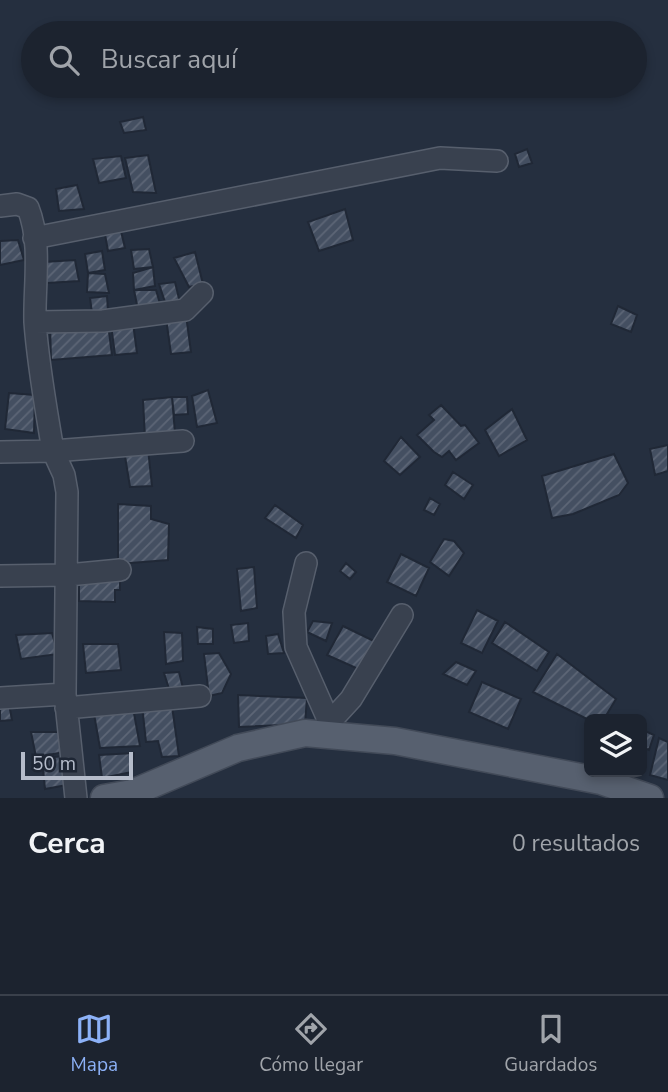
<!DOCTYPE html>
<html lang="es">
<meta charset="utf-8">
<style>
body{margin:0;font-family:"Nunito Sans",sans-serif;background:#292f3b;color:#f1f3f6}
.controls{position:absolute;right:21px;bottom:21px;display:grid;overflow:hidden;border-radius:10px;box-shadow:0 4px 10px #0003}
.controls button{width:63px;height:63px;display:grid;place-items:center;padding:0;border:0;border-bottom:2px solid #3a404b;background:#1c232f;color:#f1f3f6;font:35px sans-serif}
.scale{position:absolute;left:21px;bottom:18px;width:112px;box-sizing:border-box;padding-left:7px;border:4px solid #b5bcca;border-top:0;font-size:19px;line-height:24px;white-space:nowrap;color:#b5bcca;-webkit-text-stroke:5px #1e2634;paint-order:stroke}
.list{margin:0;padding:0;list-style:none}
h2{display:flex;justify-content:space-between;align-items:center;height:91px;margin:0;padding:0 28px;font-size:30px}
h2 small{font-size:23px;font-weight:400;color:#a0a4aa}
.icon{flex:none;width:38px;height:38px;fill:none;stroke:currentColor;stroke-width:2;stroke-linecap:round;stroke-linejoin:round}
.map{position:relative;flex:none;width:668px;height:798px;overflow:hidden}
.search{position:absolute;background:#1c232f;box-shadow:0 4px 10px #0003;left:21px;right:21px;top:21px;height:77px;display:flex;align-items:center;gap:18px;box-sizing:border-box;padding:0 24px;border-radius:38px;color:#a0a4aa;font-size:26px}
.sheet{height:196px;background:#1c232f}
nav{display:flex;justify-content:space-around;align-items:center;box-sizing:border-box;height:98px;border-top:2px solid #3a404b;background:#1c232f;font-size:19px;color:#a0a4aa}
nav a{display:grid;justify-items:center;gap:4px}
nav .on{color:#8cb1f7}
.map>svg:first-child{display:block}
.building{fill:url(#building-hatch);stroke:#202836;stroke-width:2}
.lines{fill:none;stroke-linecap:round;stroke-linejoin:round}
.minor-casing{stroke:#575f6d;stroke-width:24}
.major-casing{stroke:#424a58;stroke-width:29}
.minor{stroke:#39414f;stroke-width:21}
.major{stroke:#57606f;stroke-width:26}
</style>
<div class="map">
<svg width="668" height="798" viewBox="0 0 668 798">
<defs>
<pattern id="building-hatch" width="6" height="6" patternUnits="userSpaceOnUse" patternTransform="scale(1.75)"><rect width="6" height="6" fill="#444f61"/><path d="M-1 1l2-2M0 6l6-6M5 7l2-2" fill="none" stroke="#5d6676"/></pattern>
</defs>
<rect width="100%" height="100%" fill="#252f3f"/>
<path class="building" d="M143,117L146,130L124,133L120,122Z
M527,149L532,163L519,167L515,154Z
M148,155L156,193L133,192L125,158Z
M121,156L126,178L99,183L93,159Z
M77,185L84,209L59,211L56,189Z
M345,209L353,240L319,251L308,222Z
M120,227L125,248L108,251L104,229Z
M18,240L24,260L0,265V241Z
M149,249L153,267L134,269L131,250Z
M102,251L105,270L88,273L85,254Z
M195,252L203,284L189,287L174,258Z
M75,260L79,281L47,283L44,262Z
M153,267L155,286L134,290L133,273Z
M88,273L105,274L109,293L87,292Z
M175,282L181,307L167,308L159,284Z
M134,290H156L161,307L138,310Z
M107,296L108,311L92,313L90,298Z
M618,306L637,315L631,332L611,324Z
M186,315L191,352L171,354L166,318Z
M133,323L137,353L115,355L111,325Z
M108,324L112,355L51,360L50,325Z
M208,390L217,423L197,427L192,396Z
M9,393L35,395L34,433L5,429Z
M172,397L175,433L145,438L143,400Z
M172,397H187L188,414L174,415Z
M441,405L461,426L465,425L479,443L456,460L449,451L442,457L434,452L417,435L434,420L429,415Z
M512,409L527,440L499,456L485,430Z
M401,437L420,457L400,475L384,461Z
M668,445V471L655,475L650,449Z
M148,449L152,486L130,487L124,450Z
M614,454L628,483L619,495L573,514L552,518L542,476Z
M453,472L473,485L464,499L445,485Z
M430,498L440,504L434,515L424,510Z
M118,504L151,506V519L169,524L168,560L118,564Z
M275,505L303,525L296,538L265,518Z
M444,539L454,541L464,553L449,576L430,562Z
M401,554L429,568L416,596L387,582Z
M346,563L356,572L350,579L340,571Z
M254,567L257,608L241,611L237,569Z
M79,577H120V590H115V602L79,601Z
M477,610L498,621L482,653L461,643Z
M313,621L332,623L326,641L307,632Z
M505,622L549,652L537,671L492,643Z
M248,623L249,641L234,643L231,625Z
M343,626L380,644L365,672L327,655Z
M197,627L213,629V644H198Z
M164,632L182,633L183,661L166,664Z
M52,633L58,654L21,659L16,635Z
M278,634L284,653L268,654L266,636Z
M83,644H118L121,670L86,673Z
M219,653L231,674L222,693L209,696L204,654Z
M557,654L616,699L604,719L589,720L533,692Z
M456,662L476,671L467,685L443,674Z
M179,672L183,688L170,692L164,673Z
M482,682L521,699L508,729L469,712Z
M238,695L307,698L305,724L239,727Z
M9,704L12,720L0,721V705Z
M142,705L172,706L179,756L162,757L158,741L146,742Z
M133,708L140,746L100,748L94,714Z
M643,730L654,735L649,750L642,747Z
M31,732H63L65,752L36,757Z
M659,738L668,742V780L650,775Z
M134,753L132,772L102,778L99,755Z
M65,756L67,785L45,789L42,758Z"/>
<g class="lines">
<g class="minor-casing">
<path id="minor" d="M0,206L17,204L28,208C42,243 34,285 35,322C38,365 46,408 53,451L183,441
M34,238L440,158L497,161
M35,322L103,321L185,310L202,293
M0,452L53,451L64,475L67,492L65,694L76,798
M306,563L294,612L296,647L335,735
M0,576L68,575L120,570
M0,698L65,694
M66,708L200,696
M329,723L351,699L402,615"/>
</g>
<g class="major-casing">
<path id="major" d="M104,798L132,793L238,748L305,733L395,741L601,781L650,798"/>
</g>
<use href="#minor" class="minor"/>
<use href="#major" class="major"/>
</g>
</svg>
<div class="controls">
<button><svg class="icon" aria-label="layers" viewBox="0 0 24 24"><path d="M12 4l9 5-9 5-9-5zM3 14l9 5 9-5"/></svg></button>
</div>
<div class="scale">50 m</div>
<div class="search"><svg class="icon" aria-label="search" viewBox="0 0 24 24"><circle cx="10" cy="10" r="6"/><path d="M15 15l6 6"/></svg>Buscar aquí</div>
</div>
<section class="sheet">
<h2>Cerca<small>0 resultados</small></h2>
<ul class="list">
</ul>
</section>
<nav>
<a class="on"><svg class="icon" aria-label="map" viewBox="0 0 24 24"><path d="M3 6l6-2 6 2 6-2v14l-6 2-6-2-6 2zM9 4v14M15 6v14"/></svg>Mapa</a>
<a><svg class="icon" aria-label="directions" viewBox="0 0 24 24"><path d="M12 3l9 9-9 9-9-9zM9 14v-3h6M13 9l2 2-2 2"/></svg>Cómo llegar</a>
<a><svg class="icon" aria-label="saved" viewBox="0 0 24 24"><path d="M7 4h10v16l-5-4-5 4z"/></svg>Guardados</a>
</nav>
